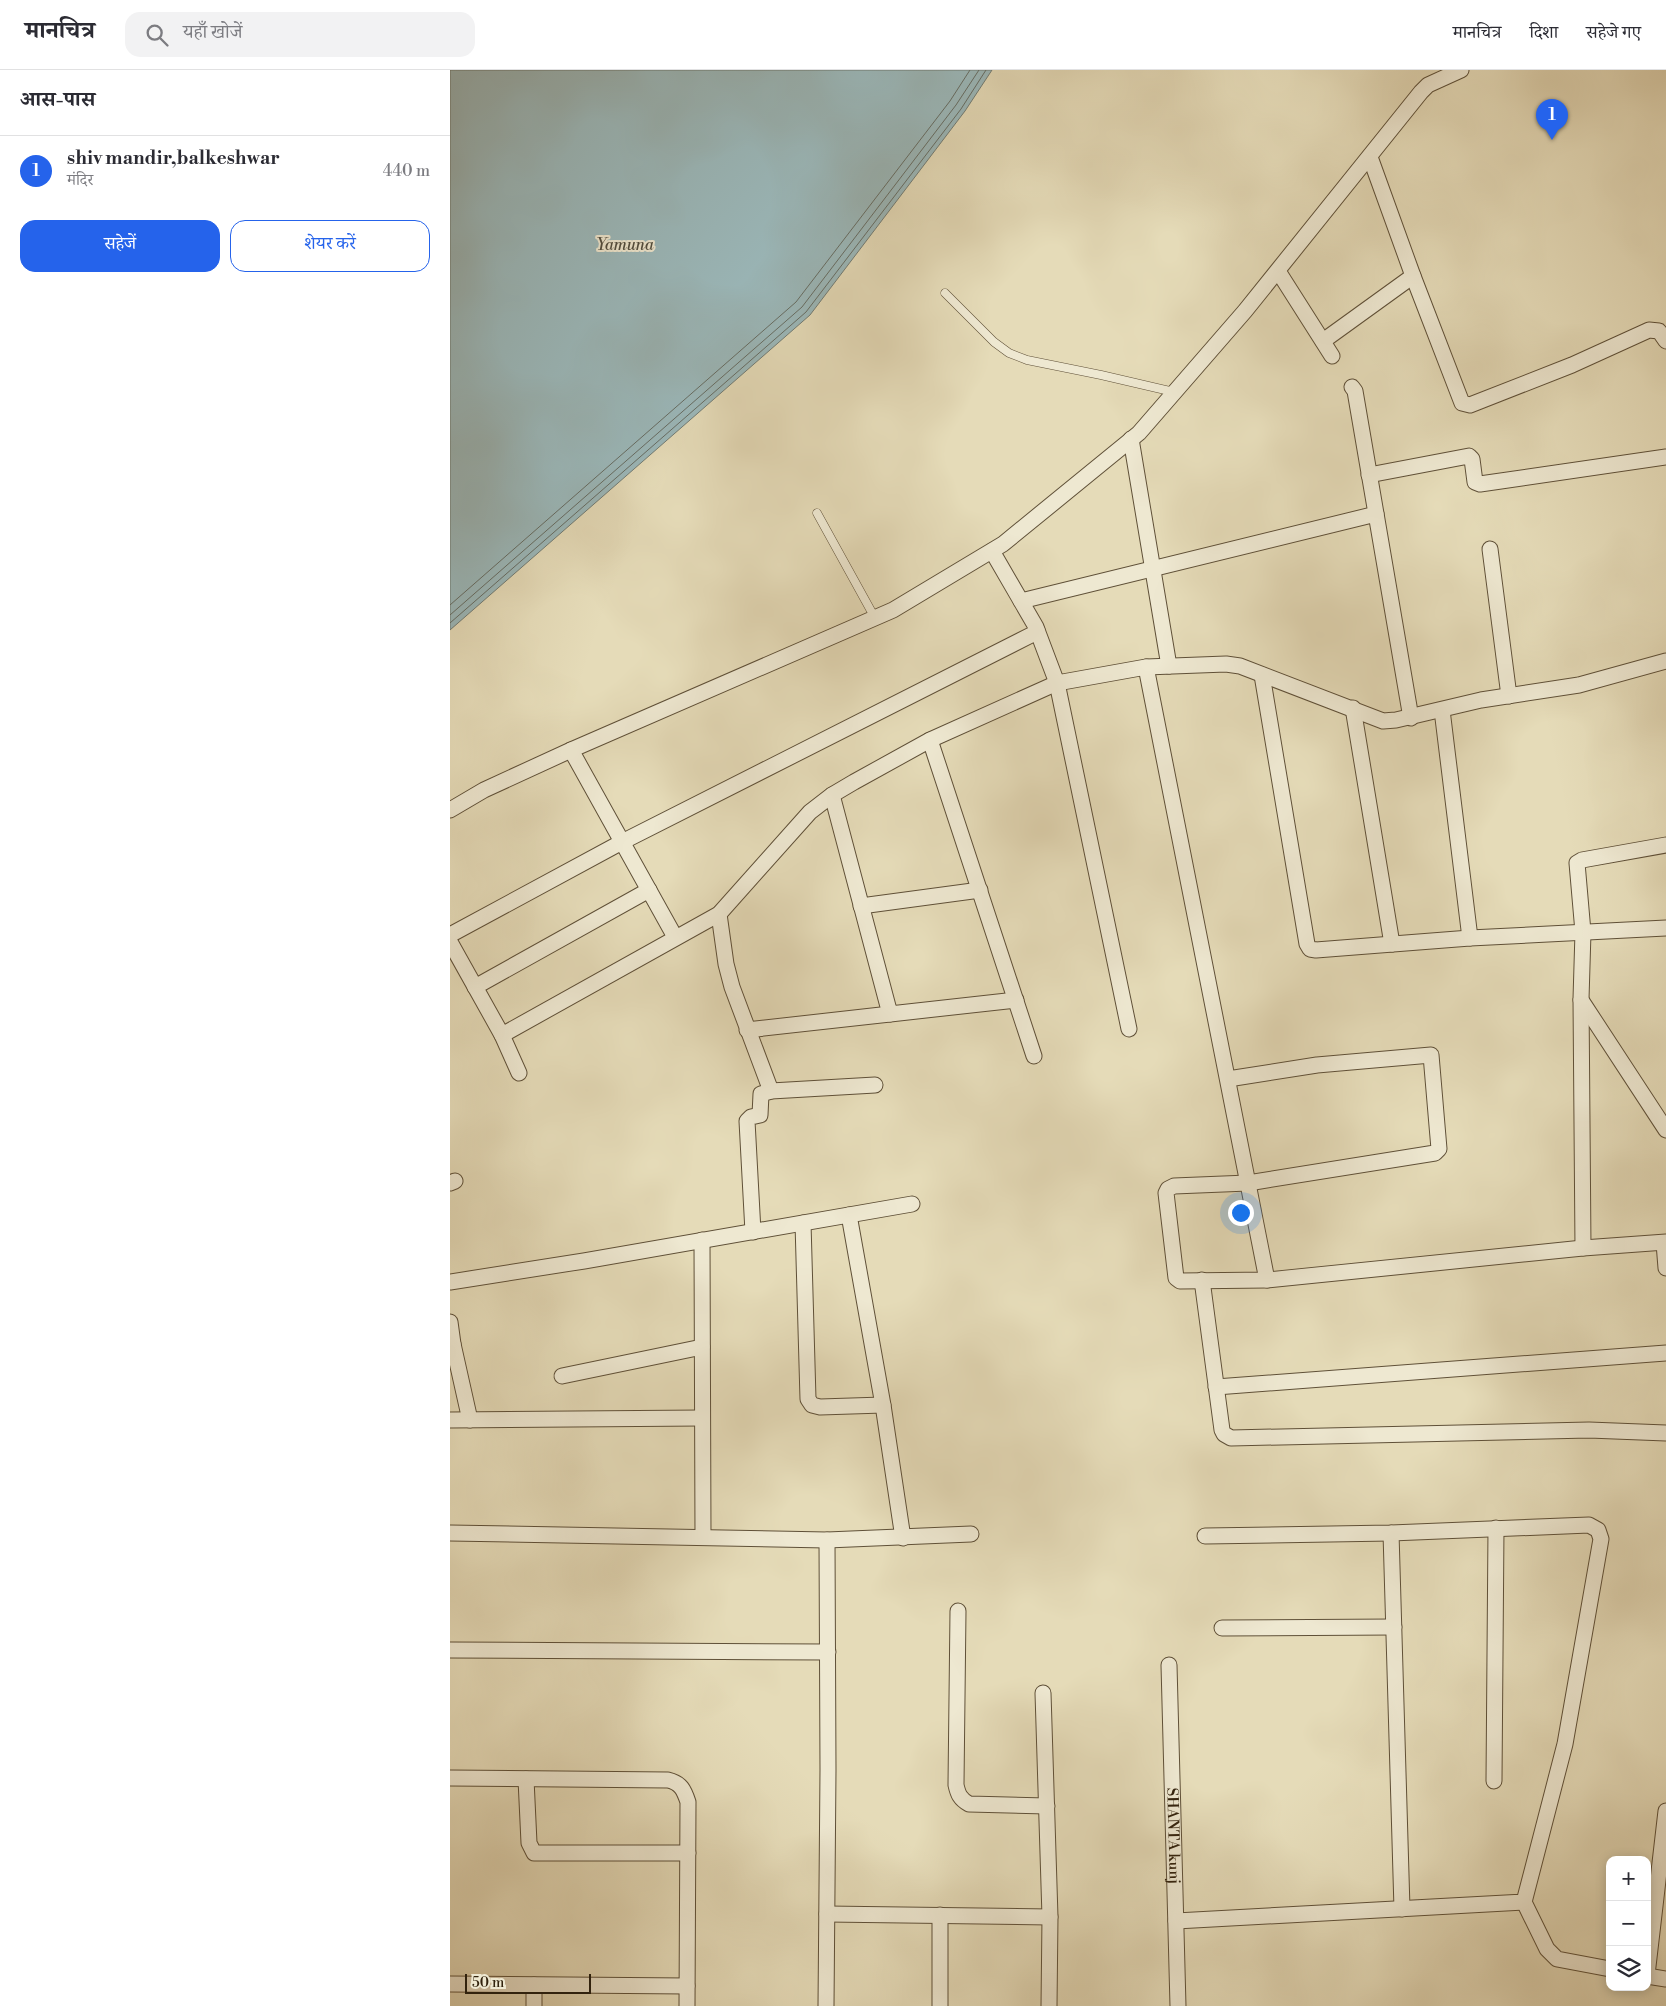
<!DOCTYPE html>
<html lang="hi">
<meta charset="utf-8">
<style>
body{margin:0;font-family:"Libre Bodoni","Noto Serif Devanagari",serif;background:#f2f2f3;color:#2b2b33}
.controls{position:absolute;right:15px;bottom:15px;display:grid;overflow:hidden;border-radius:10px;box-shadow:0 2px 12px #0003}
.controls button{width:45px;height:45px;display:grid;place-items:center;padding:0;border:0;border-bottom:1px solid #e1e1e2;background:#fff;color:#2b2b33;font:25px sans-serif}
.scale{position:absolute;left:15px;bottom:12px;width:126px;box-sizing:border-box;padding-left:5px;border:2px solid #32220d;border-top:0;font-size:14px;line-height:18px;white-space:nowrap;color:#32220d;-webkit-text-stroke:4px #eee8d1;paint-order:stroke}
.you{position:absolute;left:790px;top:1142px;width:18px;height:18px;margin:-12px;border:4px solid #fff;border-radius:50%;background:#1a73e8;box-shadow:0 0 0 8px #1a73e833}
.badge{display:grid;place-items:center;width:32px;height:32px;border-radius:50%;background:#2563eb;color:#fff;font-size:16px;font-weight:700}
.pin{position:absolute;translate:-50% -41px;filter:drop-shadow(0 1px 2px #0008)}
.pin::after{content:'';position:absolute;top:26px;width:18px;height:15px;background:inherit;clip-path:polygon(0 0,100% 0,50% 100%)}
.list{margin:0;padding:0;list-style:none}
h2{display:flex;justify-content:space-between;align-items:center;height:65px;margin:0;padding:0 20px;font-size:21px}
h2 small{font-size:16px;font-weight:400;color:#7c7c81}
.list li{display:grid;grid-template-columns:32px 1fr auto;gap:15px;align-items:center;box-sizing:border-box;height:70px;padding:0 20px;border-top:1px solid #e1e1e2}
.list b{display:block;font-size:19px;white-space:nowrap}
.list p{margin:0;font-size:16px;white-space:nowrap;color:#7c7c81}
.list em{font-size:16px;font-style:normal;color:#7c7c81}
.actions{display:flex;gap:10px;padding:15px 20px}
.actions a{flex:1;padding:11px 0;border:1px solid #2563eb;border-radius:15px;text-align:center;font-size:18px;color:#2563eb}
.actions .main{background:#2563eb;color:#fff}
.icon{flex:none;width:28px;height:28px;fill:none;stroke:currentColor;stroke-width:2;stroke-linecap:round;stroke-linejoin:round}
.map{position:relative;flex:none;width:1216px;height:1936px;overflow:hidden}
header{display:flex;align-items:center;gap:30px;box-sizing:border-box;height:70px;padding:0 25px;background:#fff;border-bottom:1px solid #e1e1e2}
header strong{font-size:24px}
nav{display:flex;gap:28px;margin-inline-start:auto;font-size:18px}
.search{width:350px;height:45px;background:#f2f2f3;display:flex;align-items:center;gap:12px;box-sizing:border-box;padding:0 18px;border-radius:15px;color:#7c7c81;font-size:19px}
main{display:flex}
aside{flex:1;background:#fff}
.map>svg:first-child{display:block}
.water{fill:#9bb8ba;stroke:#717c75}
.lines{fill:none;stroke-linecap:round;stroke-linejoin:round}
.shore{stroke:#666d64;stroke-width:1}
.service-casing{stroke:#5f5038;stroke-width:9}
.minor-casing{stroke:#5f5038;stroke-width:17}
.service{stroke:#eee8d1;stroke-width:8}
.minor{stroke:#eee8d1;stroke-width:15}
.labels{text-anchor:middle;stroke-width:4;stroke-linejoin:round;paint-order:stroke}
.street-label{font-size:15px;fill:#32220d;stroke:#eee8d1}
.water-label{font-size:16px;font-style:italic;fill:#524f41;stroke:#eee8d1}
</style>
<header>
<strong>मानचित्र</strong>
<div class="search"><svg class="icon" aria-label="search" viewBox="0 0 24 24"><circle cx="10" cy="10" r="6"/><path d="M15 15l6 6"/></svg>यहाँ खोजें</div>
<nav><a>मानचित्र</a><a>दिशा</a><a>सहेजे गए</a></nav>
</header>
<main>
<aside>
<h2>आस-पास<small></small></h2>
<ul class="list">
<li><span class="badge">1</span><div><b>shiv mandir,balkeshwar</b><p>मंदिर</p></div><em>440 m</em></li>
</ul>
<div class="actions"><a class="main">सहेजें</a><a>शेयर करें</a></div>
</aside>
<div class="map">
<svg width="1216" height="1936" viewBox="0 0 1216 1936">
<rect width="100%" height="100%" fill="#e5dbb8"/>
<filter id="stains"><feTurbulence type="fractalNoise" baseFrequency=".004" numOctaves="4"/><feColorMatrix values="0 0 0 0 .2 0 0 0 0 .09 0 0 0 0 .02 0 0 0 .5 -.17"/></filter>
<radialGradient id="worn" r=".72"><stop offset=".6" stop-color="#630" stop-opacity="0"/><stop offset="1" stop-color="#630" stop-opacity=".3"/></radialGradient>
<path class="water" d="M0,0H542L515,41L360,245L0,560Z"/>
<g class="lines">
<path class="shore" d="M0,535L346,232L500,31L520,0
M0,545L352,237L506,35L529,0
M0,553L356,242L511,39L536,0"/>
<g class="service-casing">
<path id="service" d="M495,223L544,272L559,283L577,290L651,305L724,322
M367,443L425,548"/>
</g>
<g class="minor-casing">
<g id="minor">
<path d="M920,87L963,206L1012,333L1020,335L1122,295L1199,260L1209,261L1216,271"/>
<path d="M828,201L882,286"/>
<path d="M873,271L963,206"/>
<path d="M902,317L905,321L961,648"/>
<path d="M681,369L719,596"/>
<path d="M919,405L1019,386L1022,389L1025,412L1030,414L1216,387"/>
<path d="M1040,479L1059,626"/>
<path d="M571,531L926,444"/>
<path d="M587,560L607,613L679,959"/>
<path d="M696,597L817,1210"/>
<path d="M812,605L857,874L860,879L866,880L1020,868L1216,858"/>
<path d="M903,638L942,874"/>
<path d="M992,640L1020,868"/>
<path d="M480,670L584,986"/>
<path d="M121,680L225,867"/>
<path d="M382,725L440,944L566,930"/>
<path d="M0,740L34,720L121,680L443,540L553,474L689,363L795,241L971,22L978,15L1011,0"/>
<path d="M411,836L530,820"/>
<path d="M269,844L276,894L282,917L321,1021"/>
<path d="M0,865L172,772L585,563L587,560L586,557L542,481"/>
<path d="M0,872L52,965L69,1003"/>
<path d="M25,917L199,820"/>
<path d="M1131,930L1216,1060"/>
<path d="M297,960L440,944"/>
<path d="M52,965L269,844L360,742L382,725L404,712L480,670L607,613L696,597L776,594L790,596L933,651L946,650L1031,630L1129,615L1216,591"/>
<path d="M778,1009L867,995L981,985L989,1079L985,1083L798,1113L724,1116L718,1119L716,1123L726,1208L730,1211L817,1210L1133,1178L1216,1172"/>
<path d="M0,1113L5,1111"/>
<path d="M399,1145L433,1335L453,1468"/>
<path d="M353,1153L358,1329L362,1335L370,1337L433,1335"/>
<path d="M303,1162L297,1051L301,1047L310,1045L311,1024L321,1021L425,1015"/>
<path d="M252,1170L253,1467"/>
<path d="M1214,1173L1216,1198"/>
<path d="M1133,1178L1131,929L1133,862L1127,793L1132,790L1216,775"/>
<path d="M752,1210L772,1360L774,1364L781,1368L1139,1360L1216,1363"/>
<path d="M0,1212L134,1191L462,1134"/>
<path d="M0,1252L3,1274L0,1276"/>
<path d="M3,1274L20,1350"/>
<path d="M112,1306L252,1277"/>
<path d="M766,1317L1216,1283"/>
<path d="M0,1350L252,1348"/>
<path d="M0,1463L377,1470L521,1464"/>
<path d="M941,1463L952,1839"/>
<path d="M508,1541L506,1715C508,1724 510,1729 519,1734L597,1736"/>
<path d="M772,1558L944,1557"/>
<path d="M0,1580L378,1582"/>
<path id="s1" d="M719,1595L728,1936"/>
<path d="M593,1623L600,1847L599,1936"/>
<path d="M0,1708L218,1710C231,1713 234,1720 238,1732L237,1936"/>
<path d="M76,1709L79,1773L84,1783H238"/>
<path d="M1044,1711L1046,1458"/>
<path d="M1074,1832L1097,1879L1107,1889L1160,1899"/>
<path d="M377,1844L600,1847"/>
<path d="M726,1851L1074,1832L1115,1674L1151,1469L1148,1460L1139,1455L941,1463L755,1466"/>
<path d="M1197,1905L1216,1741"/>
<path d="M1197,1906L1216,1909"/>
<path d="M0,1914L237,1916"/>
<path d="M84,1915V1936"/>
<path d="M376,1936L378,1700L377,1470"/>
<path d="M490,1936V1845"/>
</g>
</g>
<use href="#service" class="service"/>
<use href="#minor" class="minor"/>
</g>
<g class="labels">
<g class="street-label">
<text dy="5" stroke="none"><textPath href="#s1" startOffset="171">SHANTA kunj</textPath></text>
</g>
<g class="water-label">
<text x="175" y="180">Yamuna</text>
</g>
</g>
<rect width="100%" height="100%" filter="url(#stains)"/>
<rect width="100%" height="100%" fill="url(#worn)"/>
</svg>
<div class="controls">
<button>+</button>
<button>−</button>
<button><svg class="icon" aria-label="layers" viewBox="0 0 24 24"><path d="M12 4l9 5-9 5-9-5zM3 14l9 5 9-5"/></svg></button>
</div>
<div class="scale">50 m</div>
<div class="you"></div>
<div class="pin badge" style="left:1102px;top:70px">1</div>
</div>
</main>
